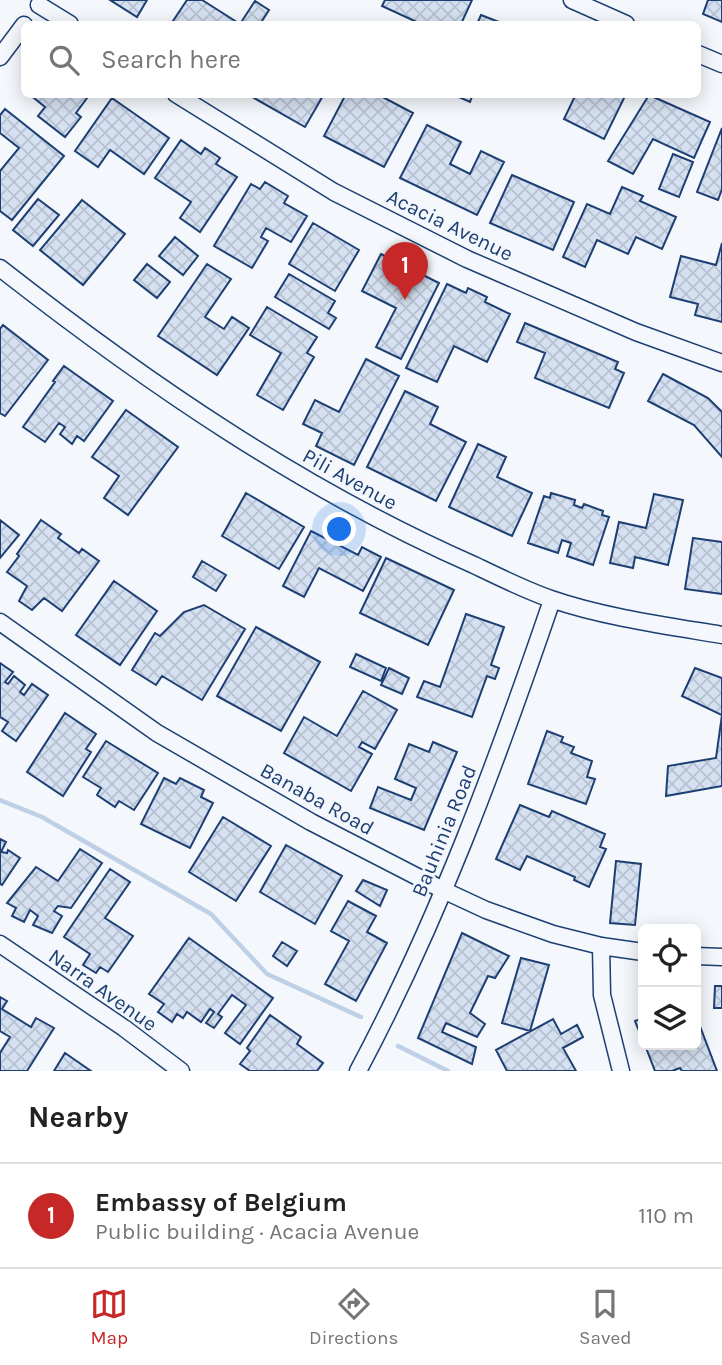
<!DOCTYPE html>
<meta charset="utf-8">
<style>
body{margin:0;font-family:Karla,sans-serif;background:#f6f6f6;color:#222}
.controls{position:absolute;right:21px;bottom:21px;display:grid;overflow:hidden;border-radius:10px;box-shadow:0 4px 18px #0003}
.controls button{width:63px;height:63px;display:grid;place-items:center;padding:0;border:0;border-bottom:2px solid #e0e0e0;background:#fff;color:#222;font:35px sans-serif}
.you{position:absolute;left:340px;top:530px;width:24px;height:24px;margin:-18px;border:5px solid #fff;border-radius:50%;background:#1a73e8;box-shadow:0 0 0 10px #1a73e833}
.badge{display:grid;place-items:center;width:46px;height:46px;border-radius:50%;background:#c62828;color:#fff;font-size:23px;font-weight:700}
.pin{position:absolute;translate:-50% -58px;filter:drop-shadow(0 2px 4px #0008)}
.pin::after{content:'';position:absolute;top:37px;width:24px;height:21px;background:inherit;clip-path:polygon(0 0,100% 0,50% 100%)}
.list{margin:0;padding:0;list-style:none}
h2{display:flex;justify-content:space-between;align-items:center;height:91px;margin:0;padding:0 28px;font-size:30px}
h2 small{font-size:23px;font-weight:400;color:#767676}
.list li{display:grid;grid-template-columns:46px 1fr auto;gap:21px;align-items:center;box-sizing:border-box;height:105px;padding:0 28px;border-top:2px solid #e0e0e0}
.list b{display:block;font-size:26px;white-space:nowrap}
.list p{margin:0;font-size:23px;white-space:nowrap;color:#767676}
.list em{font-size:23px;font-style:normal;color:#767676}
.icon{flex:none;width:38px;height:38px;fill:none;stroke:currentColor;stroke-width:2;stroke-linecap:round;stroke-linejoin:round}
.map{position:relative;flex:none;width:722px;height:1071px;overflow:hidden}
.search{position:absolute;background:#fff;box-shadow:0 4px 18px #0003;left:21px;right:21px;top:21px;height:77px;display:flex;align-items:center;gap:18px;box-sizing:border-box;padding:0 24px;border-radius:10px;color:#767676;font-size:26px}
.sheet{height:196px;background:#fff}
nav{display:flex;justify-content:space-around;align-items:center;box-sizing:border-box;height:98px;border-top:2px solid #e0e0e0;background:#fff;font-size:19px;color:#767676}
nav a{display:grid;justify-items:center;gap:4px}
nav .on{color:#c62828}
.map>svg:first-child{display:block}
.lines{fill:none;stroke-linecap:round;stroke-linejoin:round}
.stream{stroke:#bed0e5;stroke-width:4.5}
.building{fill:url(#building-cross-hatch);stroke:#1d3f73;stroke-width:2}
.minor-casing{stroke:#1d3f73;stroke-width:19}
.minor{stroke:#f4f7fb;stroke-width:16}
.labels{text-anchor:middle;stroke-width:5;stroke-linejoin:round;paint-order:stroke}
.street-label{font-size:21px;fill:#1d3f73;stroke:#f4f7fb}
</style>
<div class="map">
<svg width="722" height="1071" viewBox="0 0 722 1071">
<defs>
<pattern id="building-cross-hatch" width="8" height="8" patternUnits="userSpaceOnUse" patternTransform="scale(1.75)"><rect width="8" height="8" fill="#d5e0f0"/><path d="M0 0l8 8M0 8l8-8" fill="none" stroke="#b6c1d1"/></pattern>
</defs>
<rect width="100%" height="100%" fill="#f4f7fb"/>
<g class="lines">
<path class="stream" d="M0,800L42,817L211,914L267,974L361,1017
M398,1046L448,1071"/>
</g>
<path class="building" d="M110,0H147L137,17Z
M187,0H202L240,24L255,1L269,10L260,24H171Z
M385,0H472L461,24H421L382,6Z
M708,0H722V22L703,14Z
M481,15L504,24H477Z
M29,94H90L76,113L81,117L65,137L38,116L45,107Z
M247,94H324L305,127Z
M346,94H377L413,113L384,167L324,136Z
M452,94H473L470,102Z
M576,94H626L604,139L564,119Z
M649,95L710,122L694,158L653,139L633,174L608,161Z
M112,98L169,138L144,174L110,150L98,167L75,151Z
M5,109L64,156L12,220L0,211V171L19,148L0,133V115Z
M427,125L461,142L450,164L470,174L481,151L504,162L477,215L400,178Z
M722,128V189L718,200L697,192Z
M181,140L201,154L205,148L220,158L216,164L237,177L200,232L180,218L191,202L155,178Z
M673,154L693,162L679,197L659,189Z
M512,175L574,202L553,250L490,223Z
M265,182L288,196L284,203L307,216L291,242L266,228L261,237L268,241L252,268L214,246L251,184L260,189Z
M622,187L643,196L640,201L676,217L662,249L636,237L628,254L597,240L585,267L563,257L587,204L610,214Z
M38,199L59,215L33,246L13,230Z
M82,200L125,234L83,285L40,250Z
M313,223L359,250L335,291L289,264Z
M175,237L198,256L183,275L159,256Z
M722,243V322L695,315L698,304L670,297L681,256L716,265Z
M381,254L439,283L401,359L376,347L396,308L362,291Z
M147,264L170,282L157,298L134,280Z
M207,264L231,279L205,317L224,329L232,317L249,328L217,375L158,336Z
M289,274L335,301L328,313L336,318L329,329L275,297Z
M447,284L466,293L468,288L487,297L485,302L510,314L487,362L454,346L437,382L406,368Z
M267,307L317,337L307,353L314,357L283,410L257,395L281,353L250,335Z
M525,323L618,362L615,369L624,373L609,408L535,378L545,353L517,342Z
M3,325L48,360L5,416L0,413V329Z
M366,359L399,376L354,465L316,446L322,433L303,424L315,400L339,412Z
M64,366L113,401L84,441L77,436L72,444L60,434L65,427L59,423L45,442L23,427L55,382L53,381Z
M663,374L708,398L722,412V457L694,425L648,401Z
M405,391L438,407L430,424L466,442L436,501L367,467Z
M126,410L178,447L128,515L104,498L119,476L92,457Z
M478,444L506,457L497,477L532,493L512,536L449,507Z
M246,493L304,527L279,569L222,536Z
M551,493L575,500L574,505L582,508L584,504L603,511L602,515L609,517L593,565L567,556L571,543L562,540L558,553L528,543L544,496L550,498Z
M654,494L683,500L668,565L635,557L633,568L610,563L619,522L646,528Z
M0,520L19,535L0,558Z
M41,520L61,534L58,538L79,553L82,549L99,561L62,611L44,598L32,610L19,601L27,586L7,572L19,556L17,554Z
M311,531L358,555L362,547L381,557L363,591L319,568L304,597L283,586Z
M693,538L722,542V594L685,589Z
M386,558L454,590L428,645L360,613Z
M202,561L226,575L216,591L193,577Z
M114,581L157,611L120,665L76,635Z
M204,605L245,629L202,700L162,676L156,685L132,670L155,633L160,636L184,612Z
M466,614L504,627L491,665L499,668L495,679L487,676L472,717L417,697L424,681L440,687Z
M256,627L320,662L281,731L217,696Z
M356,654L386,668L381,681L350,667Z
M0,663L13,672L5,682L8,684L14,676L25,685L20,692L24,695L32,684L48,695L16,741L2,731L8,722L0,717Z
M389,668L409,678L402,694L381,685Z
M695,668L722,678V786L666,796L668,766L716,758L722,715L682,696Z
M363,691L397,710L375,749L362,742L359,747L372,754L351,791L284,753L304,717L337,736Z
M65,713L96,734L86,749L91,752L63,796L27,772Z
M547,731L563,737L561,742L574,747L571,753L592,761L587,777L595,779L586,804L528,784Z
M106,741L158,773L134,810L119,801L115,807L97,795L101,788L83,777Z
M433,742L457,752L424,830L370,808L378,787L411,800L416,788L395,779L409,744L429,752Z
M164,778L176,784L180,778L204,790L201,797L213,803L190,848L141,824Z
M520,805L549,817L552,811L605,834L600,847L606,849L589,887L574,880L575,877L527,856L520,870L496,859Z
M223,817L271,846L236,901L189,872Z
M0,839L6,842L1,852L7,853L8,850L20,858L2,885L0,884Z
M286,845L342,876L315,924L260,892Z
M80,849L102,863L71,908L58,906L54,911L62,916L52,933L33,925L38,916L30,910L24,922L12,916L16,908L7,903L36,867L58,881Z
M616,861L641,864L635,925L610,923Z
M110,869L130,882L105,918L133,936L108,972L100,967L96,973L83,965L90,954L64,937Z
M363,880L387,890L380,906L356,891Z
M348,901L376,916L367,932L387,943L356,1001L325,984L349,941L331,931Z
M462,933L509,956L495,978L488,976L470,1013L485,1024L477,1037L446,1023L442,1032L476,1047L472,1064L418,1038Z
M189,938L273,998L240,1044L225,1033L246,1005L232,995L218,1014L222,1017L214,1028L206,1023L214,1012L210,1009L201,1022L187,1012L183,1018L177,1014L172,1022L158,1012L164,1004L149,994Z
M282,942L297,951L287,966L273,956Z
M521,958L549,965L530,1031L502,1023Z
M715,986H722V1008H714Z
M0,997L7,1001L2,1009L31,1027L36,1018L54,1028L27,1071H0V1053L10,1037L0,1031Z
M270,1015L301,1037L297,1044L323,1063L317,1071H250L240,1064L250,1051L247,1048Z
M643,1018V1041L635,1021Z
M553,1019L561,1034L577,1025L583,1037L563,1048L576,1071H507L496,1050Z
M698,1021L717,1071H682L680,1068L672,1071H655L645,1045H696V1022Z
M65,1053L91,1071H54Z"/>
<g class="lines">
<g class="minor-casing">
<path id="minor" d="M572,0L626,24
M39,5L70,24
M698,54L722,64
M0,57L24,25
M176,94L334,192L467,259L636,332L722,363
M0,268C147,383 303,490 474,565C499,577 525,590 551,599C603,617 668,626 722,635
M0,622L157,733L311,822L443,890L486,910L553,934L601,946L643,952
M0,944L124,1028L181,1071
M601,946L602,995L621,1071
M696,956L722,957
M358,1071C438,921 497,761 552,600"/>
</g>
<use href="#minor" class="minor"/>
</g>
<g class="labels">
<g class="street-label">
<text transform="translate(450 225) rotate(26)" y="7">Acacia Avenue</text>
<text transform="translate(350 479) rotate(29)" y="7">Pili Avenue</text>
<text transform="translate(317 799) rotate(29)" y="7">Banaba Road</text>
<text transform="translate(444 831) rotate(-68)" y="7">Bauhinia Road</text>
<text transform="translate(103 990) rotate(35)" y="7">Narra Avenue</text>
</g>
</g>
</svg>
<div class="controls">
<button><svg class="icon" aria-label="locate" viewBox="0 0 24 24"><circle cx="12" cy="12" r="6"/><path d="M12 2v4M12 18v4M2 12h4M18 12h4"/></svg></button>
<button><svg class="icon" aria-label="layers" viewBox="0 0 24 24"><path d="M12 4l9 5-9 5-9-5zM3 14l9 5 9-5"/></svg></button>
</div>
<div class="you"></div>
<div class="pin badge" style="left:405px;top:300px">1</div>
<div class="search"><svg class="icon" aria-label="search" viewBox="0 0 24 24"><circle cx="10" cy="10" r="6"/><path d="M15 15l6 6"/></svg>Search here</div>
</div>
<section class="sheet">
<h2>Nearby<small></small></h2>
<ul class="list">
<li><span class="badge">1</span><div><b>Embassy of Belgium</b><p>Public building · Acacia Avenue</p></div><em>110 m</em></li>
</ul>
</section>
<nav>
<a class="on"><svg class="icon" aria-label="map" viewBox="0 0 24 24"><path d="M3 6l6-2 6 2 6-2v14l-6 2-6-2-6 2zM9 4v14M15 6v14"/></svg>Map</a>
<a><svg class="icon" aria-label="directions" viewBox="0 0 24 24"><path d="M12 3l9 9-9 9-9-9zM9 14v-3h6M13 9l2 2-2 2"/></svg>Directions</a>
<a><svg class="icon" aria-label="saved" viewBox="0 0 24 24"><path d="M7 4h10v16l-5-4-5 4z"/></svg>Saved</a>
</nav>
